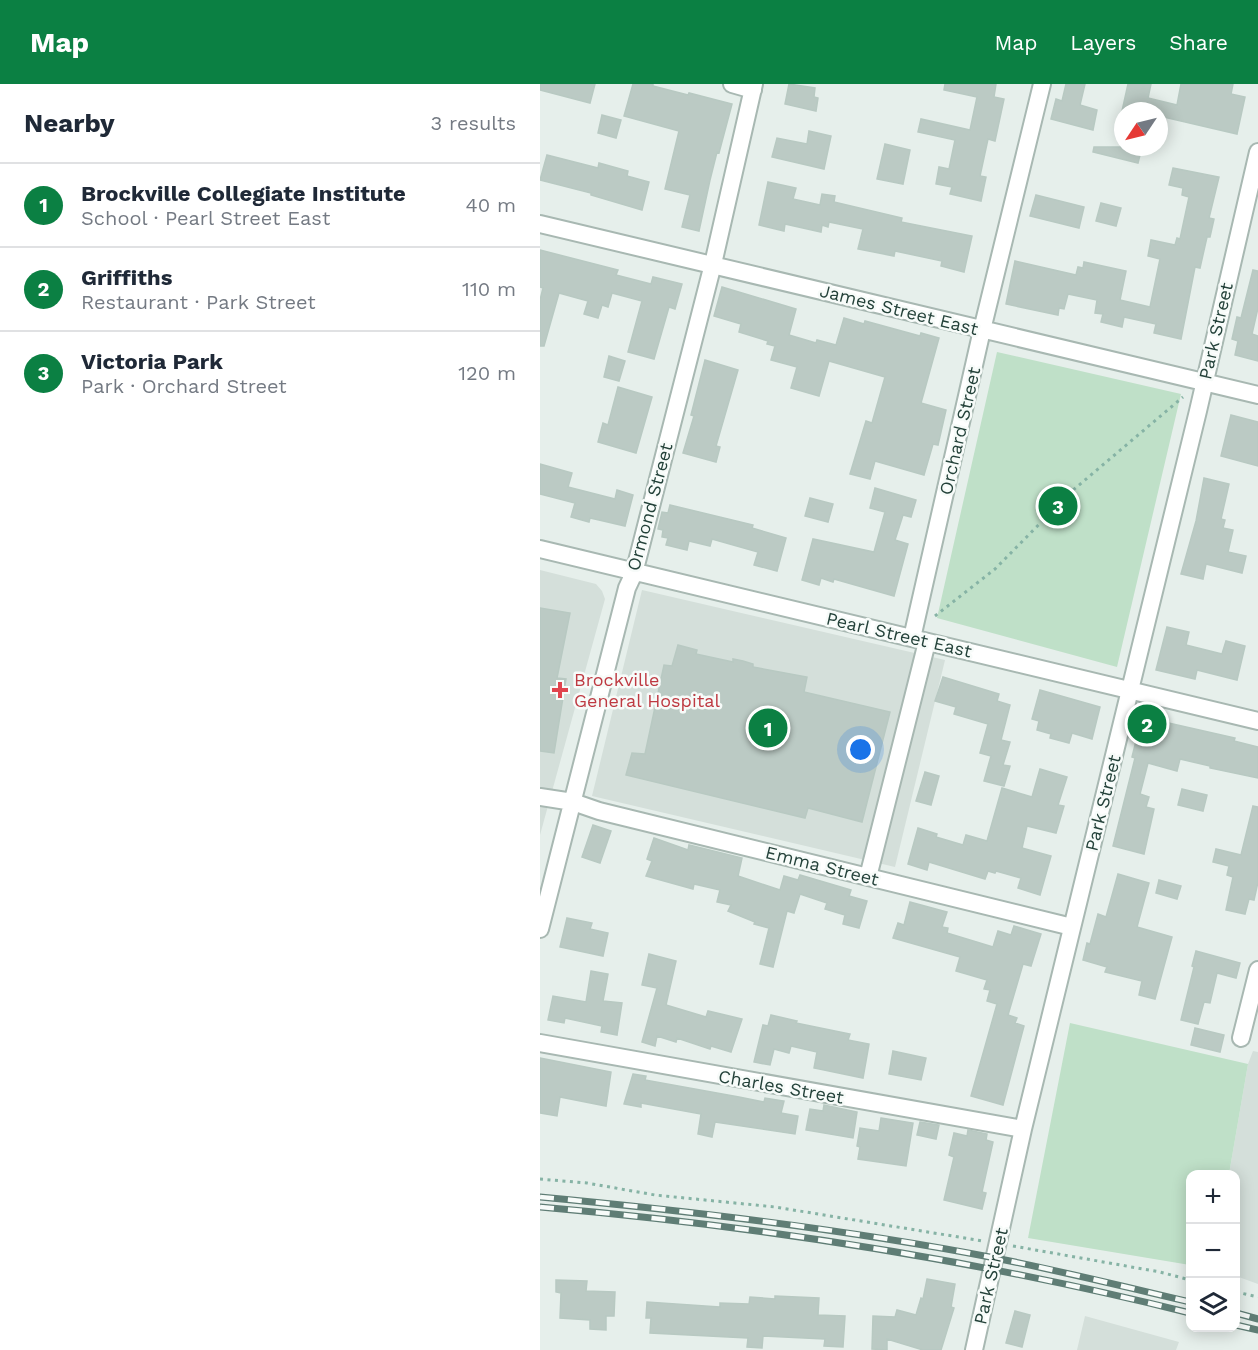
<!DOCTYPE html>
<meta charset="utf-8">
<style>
body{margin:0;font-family:"Work Sans",sans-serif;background:#f6f6f7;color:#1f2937}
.controls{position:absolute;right:18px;bottom:18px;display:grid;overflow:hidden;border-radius:12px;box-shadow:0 3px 15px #0003}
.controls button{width:54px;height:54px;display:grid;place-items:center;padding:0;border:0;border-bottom:2px solid #e0e1e3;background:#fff;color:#1f2937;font:30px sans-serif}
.compass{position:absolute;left:574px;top:18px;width:54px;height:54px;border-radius:50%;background:#fff;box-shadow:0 3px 15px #0003;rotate:235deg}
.you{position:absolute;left:321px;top:666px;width:21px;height:21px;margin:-15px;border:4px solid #fff;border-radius:50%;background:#1a73e8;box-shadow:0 0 0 9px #1a73e833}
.badge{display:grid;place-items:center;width:39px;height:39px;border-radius:50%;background:#0b8043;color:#fff;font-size:20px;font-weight:700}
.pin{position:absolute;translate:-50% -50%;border:3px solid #fff;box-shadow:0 2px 6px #0006}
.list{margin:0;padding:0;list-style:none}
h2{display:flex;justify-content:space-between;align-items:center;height:78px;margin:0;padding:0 24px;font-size:26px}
h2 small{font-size:20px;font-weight:400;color:#747a83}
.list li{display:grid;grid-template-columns:39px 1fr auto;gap:18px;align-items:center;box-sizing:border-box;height:84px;padding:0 24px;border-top:2px solid #e0e1e3}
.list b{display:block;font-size:22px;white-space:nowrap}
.list p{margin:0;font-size:20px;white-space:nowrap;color:#747a83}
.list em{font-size:20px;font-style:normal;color:#747a83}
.icon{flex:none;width:33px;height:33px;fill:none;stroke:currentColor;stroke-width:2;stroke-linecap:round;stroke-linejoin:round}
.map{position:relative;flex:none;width:718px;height:1266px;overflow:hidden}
header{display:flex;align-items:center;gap:36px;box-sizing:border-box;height:84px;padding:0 30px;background:#0b8043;color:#fff}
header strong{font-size:28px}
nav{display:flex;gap:33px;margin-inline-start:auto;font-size:21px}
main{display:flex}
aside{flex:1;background:#fff}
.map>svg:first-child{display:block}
.built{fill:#d4dfda}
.green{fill:#bfe0c8}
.building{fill:#bbcac4;stroke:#b8c9c2;stroke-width:1.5}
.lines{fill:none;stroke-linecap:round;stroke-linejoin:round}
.minor-casing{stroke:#a8b8b2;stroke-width:20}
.path{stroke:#86b3a5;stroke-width:3;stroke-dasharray:3 4.5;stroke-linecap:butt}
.minor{stroke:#fff;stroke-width:16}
.rail-casing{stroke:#5f7d75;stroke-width:7}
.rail{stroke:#f7fbf9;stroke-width:4.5;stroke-dasharray:14;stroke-linecap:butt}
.health-dot{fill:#e0444e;stroke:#f7fbf9;stroke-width:2}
.labels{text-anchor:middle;stroke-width:5;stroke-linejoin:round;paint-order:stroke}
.street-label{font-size:18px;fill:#24423a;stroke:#f7fbf9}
.health-label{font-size:18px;fill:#be3a42;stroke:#f7fbf9;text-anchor:start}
</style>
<header>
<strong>Map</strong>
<nav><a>Map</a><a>Layers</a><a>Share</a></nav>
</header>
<main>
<aside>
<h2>Nearby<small>3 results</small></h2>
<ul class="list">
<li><span class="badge">1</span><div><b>Brockville Collegiate Institute</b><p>School · Pearl Street East</p></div><em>40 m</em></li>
<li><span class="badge">2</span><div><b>Griffiths</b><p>Restaurant · Park Street</p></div><em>110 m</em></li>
<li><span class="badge">3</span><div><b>Victoria Park</b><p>Park · Orchard Street</p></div><em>120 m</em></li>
</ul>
</aside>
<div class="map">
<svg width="718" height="1266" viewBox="0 0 718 1266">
<rect width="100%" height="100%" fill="#e6efeb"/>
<path class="built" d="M0,486L56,500L62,507L65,515L0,751Z
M102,506L405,576L355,783L52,712Z
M713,967L718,968V1200L696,1192V1090H689L708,980Z
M545,1232L639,1258L636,1266H537Z"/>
<path class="green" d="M457,268L641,310L577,583L397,534Z
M530,939L708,980L689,1090H650V1181L488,1154Z"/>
<path class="building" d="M0,0H55L50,19L0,6Z
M93,0H113V2L148,11L149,9L192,20L179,69L177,68L170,96L159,147L142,143L150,111L125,105L139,47L84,32Z
M249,0L275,4L274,13L278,14L276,27L245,20Z
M405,0H456L454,13L464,15L455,57L448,55L440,92L446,93L441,117L410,110L412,103L396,100L399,83L409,85L415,56L378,48L381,35L430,46L437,13L404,6Z
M526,0H545L540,21L557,26L553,46L511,35L516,15L522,17Z
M588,0H611L608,14L637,21L641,0H693L691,10L705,13L697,50L619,32V27H582Z
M62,31L81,36L76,54L58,49Z
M269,47L291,52L284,85L232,73L237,54L267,60Z
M345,60L370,66L363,100L337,95Z
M554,63H602L598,79L553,68Z
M7,71L58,84L59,79L77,84L88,87L87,92L109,98L102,126L51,111V109L0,96Z
M633,84L679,93L669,134L674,135L670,153H667L660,184L655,183L641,255L614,249L616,240L584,233L582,243L561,238L563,230L555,229L557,216L528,210L524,225L519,224L518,231L466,220L475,177L536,191L538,183L543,184L544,178L586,187L580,216L610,223L620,175L608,172L611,156L635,161L637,154L640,155L649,113L642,111L643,104L629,101Z
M228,98L256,104L253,115L280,121L282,110L295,112L294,118L362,134L361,138L432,152L424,188L401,182L402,177L355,167L354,172L318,165L323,145L289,138L288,143L282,141L281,148L245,140L244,147L219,141Z
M496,111L544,123L539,144L490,132Z
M561,119L581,124L576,142L556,137Z
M0,166L78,186L76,191L111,200L113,193L142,200L135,225L129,223L114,275L88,268L102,217L72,209L68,223L62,221L58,234L44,230L48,217L19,209L4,262H0V216L3,204L0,203Z
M713,186L718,187V224L712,250L718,252V277L695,271L698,257L692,255L697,233L701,234Z
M182,203L256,225L249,251L276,259L277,256L296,261L304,234L324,240L325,237L380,252L381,249L399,254L381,319L406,326L398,361L393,360L384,391L335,377L330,395L310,390L326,337L332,339L345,293L289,277L279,312L251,304L257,283L231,276L235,262L227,260L228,257L199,248L201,240L174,232Z
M69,272L85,277L79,297L64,293Z
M165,276L198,286L176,362L180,363L176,378L143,369L154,332L151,331Z
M78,303L112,313L96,369L58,358L63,339L68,341Z
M691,331L718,338V382L681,372Z
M0,380L32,389L28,403L75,415L77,406L93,411L85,442L59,436L50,434L49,438L31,433L35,419L0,410Z
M664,394L689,400L681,435L685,436L683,444L693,446L688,468L706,472L702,489L666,480L663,495L641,490L656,437Z
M335,404L376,416L371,433L363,431L355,456L368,460L354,512L294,495L293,498L281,494L279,501L262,496L273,455L334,468L345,428L330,424Z
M270,414L293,420L288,438L265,432Z
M130,421L213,441L212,444L246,454L237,487L214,481L218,468L172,455L170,462L149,457L147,466L126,461L128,454L122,453L123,446L118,445L122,428L128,429Z
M0,524L30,529L17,594L26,595L14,669L0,667Z
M627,543L649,548L646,561L682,570L686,557L705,562L697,596L657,586L655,595L616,586Z
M138,561L157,566L156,570L193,578V575L203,577L213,580V583L267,593L264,608L350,628L322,738L268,724L265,734L86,691L92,669L105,670L124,581L132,582Z
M403,593L459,610L457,617L470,621L461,656L470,658L463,681L470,682L464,702L444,697L451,672L440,669L448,640L414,630L416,623L395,617Z
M500,606L560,623L552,655L532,649L529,659L510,654L511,650L497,646L499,637L492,635Z
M602,633L695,654L694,657L718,663V694L670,684V682L640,675L637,687L608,679L600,710L609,713L606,723L614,725L604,770L573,762L595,674L592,673Z
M500,685L527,693L518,721L524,722L516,749L487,742L482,764L511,772L500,811L478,804L481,794L456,787L455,789L448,787L445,795L389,778L387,786L368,780L378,744L397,750L396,753L423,761L426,751L447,757L462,704L492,713Z
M385,688L399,692L391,721L376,717Z
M642,705L667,711L663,727L638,721Z
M713,722L718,723V798L714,816L709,815L705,830L686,826L693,793L687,791L689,782L673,778L676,765L701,771Z
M53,741L71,747L60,779L42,773Z
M114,754L148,766L149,761L202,774L198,792L240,806L244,792L258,796L260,791L311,806L309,812L327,817L319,844L303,840L305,831L285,825L287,819L260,810L254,829L247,827L233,883L220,880L229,844L214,840L215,838L188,827L191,821L177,818L180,806L154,800L153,805L106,792L112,777L107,775Z
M578,790L609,799L597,843L632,853L615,915L599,911L602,897L565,888L567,883L543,876L547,859L550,860L558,830L566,833Z
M619,796L641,802L637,815L616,809Z
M370,818L407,828L402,843L408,844L407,849L453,863L458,847L471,851L474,842L501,850L491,882L483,880L468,931L477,934L475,939L484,942L463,1021L431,1012L457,920L447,917L450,906L444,905L447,896L416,887L420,873L353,854L358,839L364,841Z
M27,834L52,839L50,845L68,849L63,872L20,863Z
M656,867L700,879L696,894L677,889L670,919L664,918L658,940L641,936L654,883L652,882Z
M109,870L136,877L126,921L166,933L168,927L202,935L191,968L171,962L170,965L137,954L136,958L117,952L115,962L102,958L117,904L102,901Z
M51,887L68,890L63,917L82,919L77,951L61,948L62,942L25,934L24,939L8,936L13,912L46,918Z
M231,931L257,937L256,939L310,950L308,956L329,960L323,994L274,984L277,968L251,962L249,969L234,965L230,981L214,978L223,941L228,942Z
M655,944L684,951L680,968L651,961Z
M353,967L386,974L381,996L349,990Z
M0,974L71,988L66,1022L20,1013L17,1032L0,1029Z
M93,990L106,992L105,996L199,1013L224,1018L225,1014L244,1017L241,1029L258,1032L255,1050L175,1038L172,1053L158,1050L161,1030L101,1019V1023L84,1020Z
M284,1021L317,1028L313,1054L266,1046L270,1025L283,1027Z
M341,1034L373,1039L366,1082L318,1075L320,1063L317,1062L320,1044L339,1047Z
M380,1038L399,1041L396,1055L377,1051Z
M428,1046L447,1050L446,1056L453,1058L442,1108L446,1109L442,1125L404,1116L414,1073L409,1071L414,1049L427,1052Z
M387,1195L415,1200L411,1223L414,1224L401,1266H383L347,1255V1266L332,1265L333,1232L355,1233L357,1226L376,1231L381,1214L383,1215Z
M16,1196L47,1197L46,1207L75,1208L74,1232H66V1246L50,1245V1236L20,1234L21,1209L16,1208Z
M235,1212L279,1214L278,1231L305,1232L303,1263L284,1262L285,1255L223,1252L222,1264L207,1263L208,1254L110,1249L111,1234H106L107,1218L180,1223V1219L209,1220L210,1213L235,1215Z
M475,1227L490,1231L482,1263L466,1259Z"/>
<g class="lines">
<g class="minor-casing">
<path id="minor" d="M192,0L213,6
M0,140L718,311
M0,465L718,637
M372,554L442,246L502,0
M0,713L33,718L59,727L532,843
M328,793L387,558
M0,845L87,504L94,489L173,180L214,0
M701,954L718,886
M0,959L483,1045
M434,1266L483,1045L658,327L718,68"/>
</g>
<path class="path" d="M395,532L455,485L532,407L643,313
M0,1095L47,1099L115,1111L235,1123L443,1157
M473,1162L620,1188L650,1196
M696,1208L718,1213"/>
<use href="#minor" class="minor"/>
<g class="rail-casing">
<path id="rail" d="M0,1113C152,1127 305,1145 455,1174C521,1187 586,1203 650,1218
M0,1123C219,1142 437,1176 650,1229
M696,1229L718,1235
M696,1241L718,1246"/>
</g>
<use href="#rail" class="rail"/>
</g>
<path class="health-dot" d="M17 597h6v6h6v6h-6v6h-6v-6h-6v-6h6z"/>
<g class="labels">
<g class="street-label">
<text transform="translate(359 226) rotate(14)" y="6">James Street East</text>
<text transform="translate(676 247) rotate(-77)" y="6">Park Street</text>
<text transform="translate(420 347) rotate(-77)" y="6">Orchard Street</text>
<text transform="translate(110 423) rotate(-75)" y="6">Ormond Street</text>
<text transform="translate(359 551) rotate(13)" y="6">Pearl Street East</text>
<text transform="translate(563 719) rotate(-76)" y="6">Park Street</text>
<text transform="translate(282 782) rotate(14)" y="6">Emma Street</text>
<text transform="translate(241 1003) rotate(10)" y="6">Charles Street</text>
<text transform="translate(451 1192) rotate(-77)" y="6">Park Street</text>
</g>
<g class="health-label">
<text x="34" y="602">Brockville<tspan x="34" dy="21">General Hospital</tspan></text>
</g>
</g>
</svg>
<div class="controls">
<button>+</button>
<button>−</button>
<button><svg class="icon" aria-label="layers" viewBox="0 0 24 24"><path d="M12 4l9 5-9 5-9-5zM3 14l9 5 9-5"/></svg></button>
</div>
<svg class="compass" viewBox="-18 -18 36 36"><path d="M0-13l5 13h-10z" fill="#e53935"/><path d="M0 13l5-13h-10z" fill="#747a83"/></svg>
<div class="you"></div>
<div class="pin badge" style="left:228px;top:644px">1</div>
<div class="pin badge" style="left:607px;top:640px">2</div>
<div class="pin badge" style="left:518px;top:422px">3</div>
</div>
</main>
